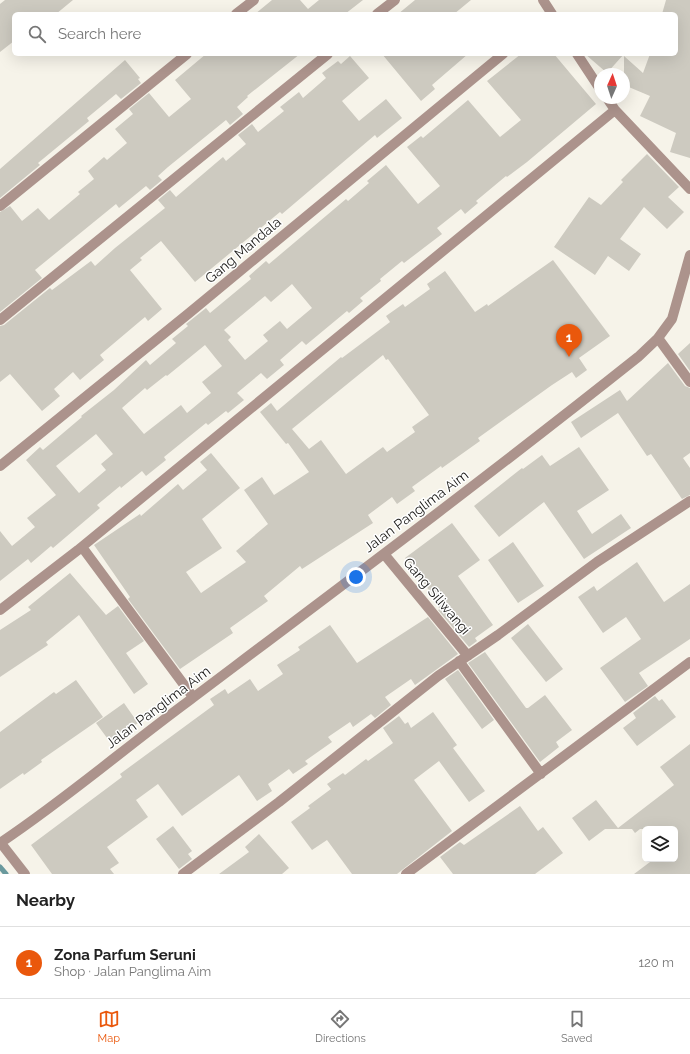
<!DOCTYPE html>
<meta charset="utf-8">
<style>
body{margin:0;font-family:Raleway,sans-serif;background:#f2f2f2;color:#222}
.controls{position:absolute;right:12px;bottom:12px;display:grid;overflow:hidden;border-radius:6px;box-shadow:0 4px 16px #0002}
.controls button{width:36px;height:36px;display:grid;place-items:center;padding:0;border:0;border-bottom:1px solid #e0e0e0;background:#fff;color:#222;font:20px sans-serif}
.compass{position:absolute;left:594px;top:68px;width:36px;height:36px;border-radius:50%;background:#fff;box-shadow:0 4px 16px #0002;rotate:3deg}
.you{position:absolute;left:356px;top:577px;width:14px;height:14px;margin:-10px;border:3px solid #fff;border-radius:50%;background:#1a73e8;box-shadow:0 0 0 6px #1a73e833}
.badge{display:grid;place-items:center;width:26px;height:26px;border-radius:50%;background:#ea580c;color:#fff;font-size:13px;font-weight:700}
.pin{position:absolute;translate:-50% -33px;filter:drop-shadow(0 1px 2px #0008)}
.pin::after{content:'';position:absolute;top:21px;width:14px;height:12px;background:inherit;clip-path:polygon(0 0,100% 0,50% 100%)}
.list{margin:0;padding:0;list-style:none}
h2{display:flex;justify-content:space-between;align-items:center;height:52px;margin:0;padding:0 16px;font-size:17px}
h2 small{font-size:13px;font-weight:400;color:#767676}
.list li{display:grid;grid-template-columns:26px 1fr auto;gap:12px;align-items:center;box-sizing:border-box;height:72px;padding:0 16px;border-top:1px solid #e0e0e0}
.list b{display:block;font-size:15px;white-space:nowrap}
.list p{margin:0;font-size:13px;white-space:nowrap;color:#767676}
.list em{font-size:13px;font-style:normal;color:#767676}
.icon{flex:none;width:22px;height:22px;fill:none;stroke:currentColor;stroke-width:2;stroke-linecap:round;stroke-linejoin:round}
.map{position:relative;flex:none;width:690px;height:874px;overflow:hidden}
.search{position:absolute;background:#fff;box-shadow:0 4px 16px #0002;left:12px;right:12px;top:12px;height:44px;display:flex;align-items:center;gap:10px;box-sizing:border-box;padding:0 14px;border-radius:6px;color:#767676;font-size:15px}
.sheet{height:124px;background:#fff}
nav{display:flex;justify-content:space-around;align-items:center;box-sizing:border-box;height:56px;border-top:1px solid #e0e0e0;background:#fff;font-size:11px;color:#767676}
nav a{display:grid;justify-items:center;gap:2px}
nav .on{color:#ea580c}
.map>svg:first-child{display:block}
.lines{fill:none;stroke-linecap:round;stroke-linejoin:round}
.stream{stroke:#6a999d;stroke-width:5}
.building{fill:#cdcac0;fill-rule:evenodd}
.minor{stroke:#ac938c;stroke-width:10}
.labels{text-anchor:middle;stroke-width:3;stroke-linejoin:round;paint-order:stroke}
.street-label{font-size:14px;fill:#1c1b18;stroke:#fff}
</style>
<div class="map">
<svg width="690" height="874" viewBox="0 0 690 874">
<rect width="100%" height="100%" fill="#f6f3e9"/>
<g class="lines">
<path class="stream" d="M0,867L6,874"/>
</g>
<path class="building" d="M5,0H73L56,14H14V41L0,52V4Z
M272,0H300L308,9L319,0H363L345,14H255Z
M415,0H471L454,14H398Z
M666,0H690V158L670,152L676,133L640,116L650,96L624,85V56L643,73L650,54H676V14H662Z
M206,54H300L247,96L248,97L237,107L243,114L230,125L226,120L168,167L158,176L162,180L150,190L146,186L119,208L116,204L35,270L42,278L0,312V212L10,206L22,221L38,208L49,220L80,194L78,192L94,179L88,171L104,157L107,160L127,143L115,129L133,114L129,109L149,93L169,117L191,99L175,80Z
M382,54H468L432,85L435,89L421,101Z
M521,54H554L596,104L527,162L507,177L506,176L476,201L478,203L465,214L461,209L437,228L442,234L404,263L402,261L380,279L381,281L360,298L363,301L349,313L347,311L306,345L302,341L280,360L284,365L267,379L261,373L237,393L244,400L228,413L226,411L208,425L206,423L164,457L166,460L146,476L142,471L121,488L120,486L97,505L100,508L53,548L51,546L31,563L28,559L0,581V531L12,546L35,527L27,518L56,495L26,460L40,447L43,450L82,417L81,416L114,390L146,360L150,365L176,343L172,339L188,326L186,324L206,308L210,313L251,279L249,276L266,261L269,264L346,199L348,201L369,183L367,181L386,165L418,204L440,186L407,147L421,136L423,138L468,100L500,137L521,120L487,81ZM292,284L312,308L287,329L280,321L263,335L268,341L245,360L228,340L231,337L224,330L265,296L271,302ZM205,345L222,366L202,382L211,393L187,413L181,405L144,434L122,408L145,388L147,390L166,375L167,376ZM96,434L113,454L101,464L106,470L79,493L56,466Z
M585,54H624L607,73Z
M350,56L369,78L342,101L359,121L386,99L402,118L377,138L375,135L282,214L280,212L195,282L161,241L140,258L142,260L130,270L162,309L148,321L145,317L100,355L104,360L80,380L73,372L54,389L60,396L42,411L10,374L0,382V326L4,325L50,288L52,290L91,261L95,266L115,248L165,208L158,200L170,190L176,197L223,157L226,161L246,144L238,135L252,124L258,132L284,111L280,107L299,92L303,98L326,78L322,73L338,61L341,64Z
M125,60L140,78L138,79L141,83L121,99L116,94L87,118L89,121L38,163L40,165L0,198V169Z
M647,154L679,187L668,197L684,212L667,229L644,207L620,239L641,254L629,271L608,256L595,275L554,247L589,197L601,205L623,182L621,180Z
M553,260L610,336L579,358L587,370L576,378L572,372L552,385L478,438L480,441L442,468L441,466L412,487L415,491L397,504L392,497L368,515L373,523L302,569L300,566L264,596L268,601L230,628L233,633L180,669L128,599L130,597L94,545L140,514L141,516L178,484L183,490L207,470L200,462L211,453L240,488L202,519L222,548L186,572L201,593L246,562L236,551L268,524L244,490L262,477L274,495L309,472L288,443L286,444L260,412L271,403L277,411L341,357L342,358L390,322L386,316L403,304L405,307L430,289L427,284L445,271L475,312L487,304L488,306ZM383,355L386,360L388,359L429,415L412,427L415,432L387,452L383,447L346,474L321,440L309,449L292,429Z
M690,343V371L678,354Z
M668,363L685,386L690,388V453L683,458L690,468V495L682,499L651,454L647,456L618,413L581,438L571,422L620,390L627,401Z
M579,447L609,490L577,511L592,534L621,514L631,528L584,559L544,502L499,537L474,506L522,468L523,469L542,455L550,466Z
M452,523L480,560L458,576L493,625L475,638L477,641L469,647L438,610L440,609L436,604L438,602L405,558Z
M513,542L544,586L518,603L488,560Z
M637,562L664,602L690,584V639L639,673L648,686L625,702L600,668L641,639L626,617L603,633L578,597L594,586L597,591Z
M70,573L106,615L118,606L144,641L126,653L148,684L134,694L79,615L46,642L48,645L0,677V630L31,610L28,607Z
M428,617L458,654L415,685L411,679L385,697L391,705L375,718L371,714L353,727L350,722L328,737L332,742L305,761L308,764L293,774L289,769L268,784L272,791L257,801L239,775L182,816L158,784L136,800L148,817L107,847L119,863L110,869L114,874H52L31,845L122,777L120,774L214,705L210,699L225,689L228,694L250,679L258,691L283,674L277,665L300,650L298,647L330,625L357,663Z
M528,624L563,669L546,682L511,638Z
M485,652L526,708H528L545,695L572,730L556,742L559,747L540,762L468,663Z
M458,670L494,720L482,729L445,679Z
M76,680L103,717L41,760L42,762L24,775L23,773L0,789V732L54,692L56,694Z
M655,696L659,701L662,699L676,717L637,746L623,728L636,718L633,713Z
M124,703L138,723L110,742L96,723Z
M433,712L457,745L453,748L485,791L469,802L439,761L414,780L452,831L397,874H352L327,840L312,850L291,822L310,808L308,806L331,789L327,784L343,773L345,775L366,759L368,761L393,743L383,728L399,716L405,724L408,722L411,728Z
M690,744V874H634L654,859H675V829H640L635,833L632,829H605L589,841L572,818L596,800L618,828L674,785L660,767Z
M520,806L538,831L543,827L563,853L535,874H453L440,857L460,842L464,845Z
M173,826L192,851L188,854L192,859L179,869L156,839Z
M259,834L289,868L282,874H219L249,852L245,847Z"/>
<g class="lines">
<path class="minor" d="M543,0L552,14
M236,14L254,0
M377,14L395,0
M577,54L600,89
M607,98L615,110L690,189
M0,206L187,54
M0,320L328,54
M658,338L690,382
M0,466L188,314L503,54
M82,547L193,697
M384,554L468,656
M0,610L78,550L615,110
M459,661L541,774
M0,842L25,874
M0,843C66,799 126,747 190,700C340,587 491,474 638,357L658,338L672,319L690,255
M183,874L279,802L438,676L498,635L597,562L690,501
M406,874L690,662"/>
</g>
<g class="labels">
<g class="street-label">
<text transform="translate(243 250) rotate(-40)" y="5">Gang Mandala</text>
<text transform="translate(416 511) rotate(-37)" y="5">Jalan Panglima Aim</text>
<text transform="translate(437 596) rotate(50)" y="5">Gang Siliwangi</text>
<text transform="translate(158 707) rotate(-37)" y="5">Jalan Panglima Aim</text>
</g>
</g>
</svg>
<div class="controls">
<button><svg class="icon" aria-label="layers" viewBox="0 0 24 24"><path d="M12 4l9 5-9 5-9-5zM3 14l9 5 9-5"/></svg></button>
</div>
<svg class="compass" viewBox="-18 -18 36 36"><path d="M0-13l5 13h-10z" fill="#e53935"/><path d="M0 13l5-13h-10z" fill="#767676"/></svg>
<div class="you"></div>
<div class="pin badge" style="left:569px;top:357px">1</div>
<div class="search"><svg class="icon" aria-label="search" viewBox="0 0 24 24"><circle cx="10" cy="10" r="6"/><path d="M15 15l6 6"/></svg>Search here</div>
</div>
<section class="sheet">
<h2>Nearby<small></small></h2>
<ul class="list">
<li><span class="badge">1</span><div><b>Zona Parfum Seruni</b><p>Shop · Jalan Panglima Aim</p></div><em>120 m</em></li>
</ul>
</section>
<nav>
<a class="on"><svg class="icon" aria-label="map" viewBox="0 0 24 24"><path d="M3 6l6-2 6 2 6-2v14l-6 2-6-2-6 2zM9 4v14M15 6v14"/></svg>Map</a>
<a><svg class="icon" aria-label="directions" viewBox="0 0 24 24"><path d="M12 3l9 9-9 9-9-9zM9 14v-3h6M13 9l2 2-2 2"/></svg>Directions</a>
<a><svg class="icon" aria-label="saved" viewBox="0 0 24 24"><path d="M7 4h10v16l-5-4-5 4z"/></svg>Saved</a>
</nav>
